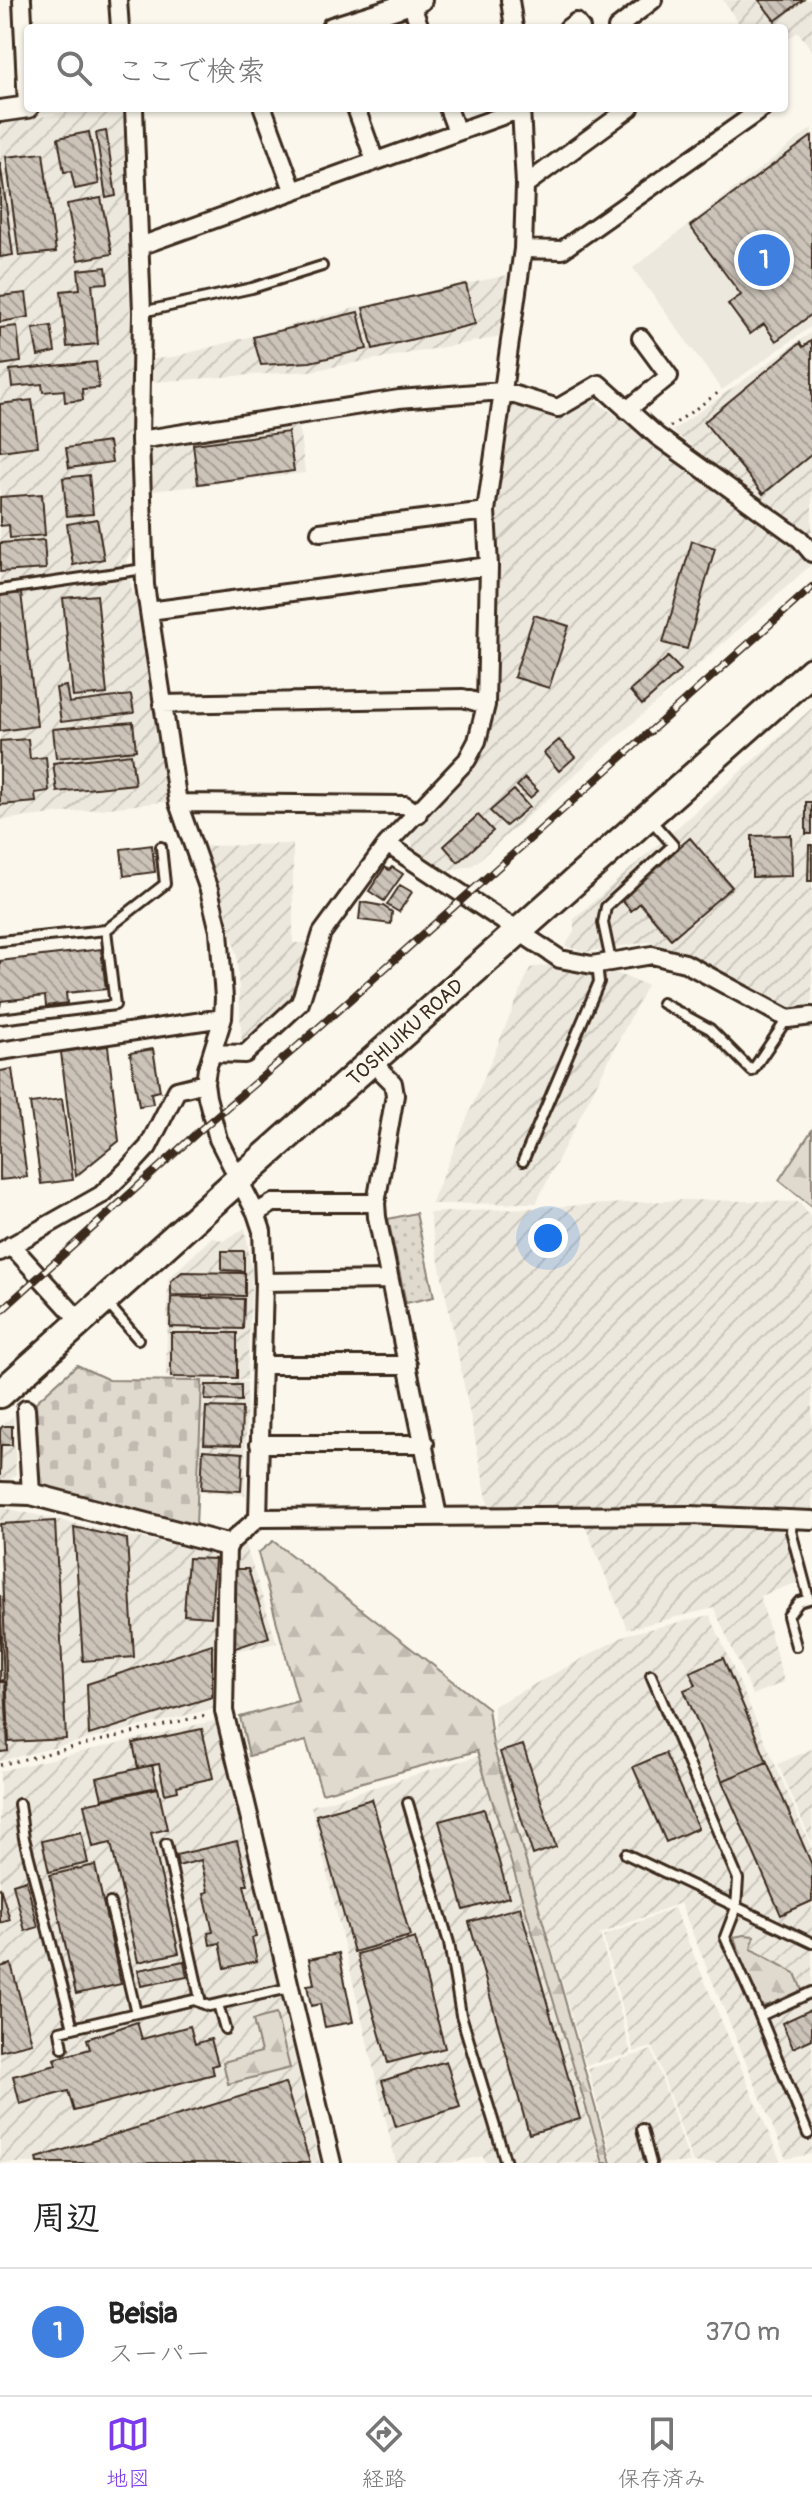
<!DOCTYPE html>
<html lang="ja">
<meta charset="utf-8">
<style>
body{margin:0;font-family:Pangolin,"Klee One",sans-serif;background:#f6f6f6;color:#222}
.you{position:absolute;left:548px;top:1238px;width:28px;height:28px;margin:-20px;border:6px solid #fff;border-radius:50%;background:#1a73e8;box-shadow:0 0 0 12px #1a73e833}
.badge{display:grid;place-items:center;width:52px;height:52px;border-radius:50%;background:#7c3aed;color:#fff;font-size:26px;font-weight:700}
.pin{position:absolute;translate:-50% -50%;border:4px solid #fff;box-shadow:0 2px 8px #0006}
.list{margin:0;padding:0;list-style:none}
h2{display:flex;justify-content:space-between;align-items:center;height:104px;margin:0;padding:0 32px;font-size:34px}
h2 small{font-size:26px;font-weight:400;color:#767676}
.list li{display:grid;grid-template-columns:52px 1fr auto;gap:24px;align-items:center;box-sizing:border-box;height:128px;padding:0 32px;border-top:2px solid #e0e0e0}
.list b{display:block;font-size:30px;white-space:nowrap}
.list p{margin:0;font-size:26px;white-space:nowrap;color:#767676}
.list em{font-size:26px;font-style:normal;color:#767676}
.icon{flex:none;width:44px;height:44px;fill:none;stroke:currentColor;stroke-width:2;stroke-linecap:round;stroke-linejoin:round}
.map{position:relative;flex:none;width:812px;height:2163px;overflow:hidden}
.search{position:absolute;background:#fff;box-shadow:0 2px 6px #0004;left:24px;right:24px;top:24px;height:88px;display:flex;align-items:center;gap:20px;box-sizing:border-box;padding:0 28px;border-radius:8px;color:#767676;font-size:30px}
.sheet{height:232px;background:#fff}
nav{display:flex;justify-content:space-around;align-items:center;box-sizing:border-box;height:112px;border-top:2px solid #e0e0e0;background:#fff;font-size:22px;color:#767676}
nav a{display:grid;justify-items:center;gap:4px}
nav .on{color:#7c3aed}
.map>svg:first-child{display:block}
.built{fill:#ede8dd}
.industrial{fill:url(#industrial-furrows)}
.grass{fill:url(#grass-dots);stroke:#8d8276;stroke-width:2}
.forest{fill:url(#forest-firs);stroke:#8d8276;stroke-width:2}
.cemetery{fill:url(#cemetery-stones);stroke:#8d8276;stroke-width:2}
.building{fill:url(#building-back-hatch);stroke:#3b2a1e;stroke-width:2}
.lines{fill:none;stroke-linecap:round;stroke-linejoin:round}
.service-casing{stroke:#3b2a1e;stroke-width:14}
.minor-casing{stroke:#3b2a1e;stroke-width:22}
.tertiary-casing{stroke:#3b2a1e;stroke-width:26}
.primary-casing{stroke:#3b2a1e;stroke-width:32}
.path{stroke:#3b2a1e;stroke-width:3;stroke-dasharray:2 6;stroke-linecap:butt}
.service{stroke:#fbf7ec;stroke-width:8}
.minor{stroke:#fbf7ec;stroke-width:16}
.tertiary{stroke:#fbf7ec;stroke-width:20}
.primary{stroke:#fbf7ec;stroke-width:26}
.rail-casing{stroke:#3b2a1e;stroke-width:8}
.rail{stroke:#fbf7ec;stroke-width:5;stroke-dasharray:15;stroke-linecap:butt}
.labels{text-anchor:middle;stroke-width:7;stroke-linejoin:round;paint-order:stroke}
.street-label{font-size:20px;fill:#3b2a1e;stroke:#fbf7ec}
</style>
<div class="map">
<svg width="812" height="2163" viewBox="0 0 812 2163">
<defs>
<pattern id="industrial-furrows" width="10" height="10" patternUnits="userSpaceOnUse" patternTransform="scale(2)"><rect width="10" height="10" fill="#ede8dd"/><path d="M-1 1l2-2M0 10L10 0M9 11l2-2" fill="none" stroke="#ccc7bd"/></pattern>
<pattern id="grass-dots" width="8" height="8" patternUnits="userSpaceOnUse" patternTransform="scale(2)"><rect width="8" height="8" fill="#dfd9ce"/><path d="M2 2h.1M6 6h.1" fill="none" stroke="#c0bab0" stroke-width="1.8" stroke-linecap="round"/></pattern>
<pattern id="forest-firs" width="22" height="20" patternUnits="userSpaceOnUse" patternTransform="scale(2)"><rect width="22" height="20" fill="#dfd9ce"/><path d="M5 1l3.5 6h-7zM16 11l3.5 6h-7z" fill="#c0bab0"/></pattern>
<pattern id="cemetery-stones" width="16" height="16" patternUnits="userSpaceOnUse" patternTransform="scale(2)"><rect width="16" height="16" fill="#dfd9ce"/><path d="M2 7V4a2 2 0 0 1 4 0v3zM10 15v-3a2 2 0 0 1 4 0v3z" fill="#c0bab0"/></pattern>
<pattern id="building-back-hatch" width="6" height="6" patternUnits="userSpaceOnUse" patternTransform="scale(2)"><rect width="6" height="6" fill="#ccc4b9"/><path d="M-1 5l2 2M0 0l6 6M5-1l2 2" fill="none" stroke="#a79f96"/></pattern>
</defs>
<rect width="100%" height="100%" fill="#fbf7ec"/>
<filter id="ink" filterUnits="userSpaceOnUse"><feTurbulence type="fractalNoise" baseFrequency=".0125" numOctaves="2"/><feDisplacementMap in="SourceGraphic" scale="16" xChannelSelector="R" yChannelSelector="G"/><feConvolveMatrix kernelMatrix="1 2 1 2 8 2 1 2 1" color-interpolation-filters="sRGB"/></filter>
<g filter="url(#ink)">
<path class="built" d="M812,128V326L722,390L633,268Z"/>
<path class="industrial" d="M723,0H812V50L798,32L784,41V28H742Z
M97,108H118L123,111L138,542L126,560L132,590L140,601L171,801L0,820V123Z
M508,275L500,337L310,371L151,382L153,359L174,357L359,307Z
M812,332V531L806,536L672,431Z
M587,395L797,544L811,565L473,865L448,871L413,849L410,833L480,760L493,706L491,524L504,409L513,403L556,417Z
M299,426L305,473L153,491L150,451L164,442Z
M812,708V1005L799,1011L771,1003L734,981L648,942L586,952L565,946L574,932V919Z
M293,844V943H313L292,1001L242,1046L237,957L227,914L206,846Z
M549,965L585,975L613,972L647,985L536,1203L431,1204L530,968Z
M686,1200L800,1202L812,1220V1510L489,1508L429,1213Z
M245,1228L252,1273L247,1380L166,1377L168,1279L212,1237L223,1241Z
M203,1380L247,1382L245,1495L199,1492L202,1402L216,1403L203,1401Z
M13,1416L16,1474L7,1483L0,1482V1427Z
M0,1507L218,1555L216,1708L0,1761Z
M585,1525L781,1529L788,1536L799,1582L760,1596L784,1682L753,1695L714,1608L627,1629Z
M244,1540L277,1643L230,1652L233,1553Z
M710,1615L812,1849V2154L786,2159L680,1903L600,1934L631,2054L586,2065L494,1750V1706L628,1634Z
M217,1720L319,2163H0V1771Z
M812,1749V1840L811,1841L778,1764Z
M478,1756L601,2163H486L483,2156L452,2163H396L311,1806Z
M674,1908L780,2160L767,2163H693L653,2047L634,2052L603,1936Z
M652,2050L690,2163H613L588,2069Z"/>
<path class="grass" d="M416,1213L434,1297L406,1303L388,1219Z"/>
<path class="forest" d="M812,1130V1207L779,1180Z
M273,1541L488,1708L493,1745L611,2163H603L477,1751L322,1793L306,1741L249,1756L240,1717L298,1701L258,1553Z
M744,1935L754,1936L751,1949L795,1973L802,1990L779,2003L762,2006L754,1997L734,1937Z
M276,2014L290,2068L228,2084L223,2062L261,2052L253,2020Z"/>
<path class="cemetery" d="M77,1365L109,1380L202,1381L196,1526L40,1488L36,1402Z"/>
<path class="building" d="M759,0H803L775,21Z
M106,131L116,196L106,198L96,133Z
M89,132L99,184L75,189L71,171L64,172L58,138Z
M812,136V314L776,341L764,324L750,334L728,304L741,295L690,226Z
M43,153L56,252L19,256L6,157Z
M0,162L13,255L0,257Z
M101,198L112,254L78,260L67,204Z
M106,267L108,283L92,284L98,344L67,347L61,291L80,289L78,270Z
M466,284L475,324L373,349L363,308Z
M26,293L29,317L0,322V296Z
M358,312L367,349L310,362L261,365L253,337Z
M17,326L21,362L0,365V328Z
M51,326L55,352L38,356L33,329Z
M812,340V454L763,494L704,422L800,343L803,347Z
M96,362L99,388L82,389L83,400L65,402L64,390L43,392L42,384L12,387L10,370Z
M32,400L38,446L0,451V404Z
M288,432L294,471L198,484L193,444Z
M109,442L112,462L69,468L66,448Z
M89,475L93,514L67,516L63,478Z
M42,494L45,535L10,538L9,525L0,526V497Z
M97,519L104,559L73,565L67,524Z
M44,540L46,569L0,572V543Z
M692,541L715,548L687,649L663,643Z
M21,593L37,726L0,731V595Z
M97,595L107,694L73,697L63,598Z
M534,615L569,626L549,688L514,677Z
M668,657L681,670L642,705L630,691Z
M66,686L69,703L131,695L134,713L61,722L56,688Z
M133,722L136,750L56,758L53,729Z
M28,739L30,759L46,757L49,791L35,793L36,802L0,805V741Z
M559,740L575,757L559,771L544,753Z
M131,754L135,784L57,792L53,763Z
M525,778L538,791L530,798L517,786Z
M514,790L529,807L506,826L490,811Z
M806,802H812V834H806Z
M478,815L493,831L458,862L444,846Z
M791,835L792,876L752,877V836Z
M690,838L732,887L671,939L640,903L631,911L620,898Z
M152,845L155,872L124,876L121,849Z
M809,845H812V881H808Z
M385,867L389,870L392,867L403,874L384,901L369,891Z
M400,885L412,892L399,912L387,905Z
M361,902L383,906L392,912L391,924L359,920Z
M101,949L106,989L66,993L67,1003L46,1006L45,996L1,1001L0,1007V961Z
M108,1046L119,1141L76,1176L61,1052Z
M153,1049L160,1091L151,1093L153,1104L139,1106L130,1053Z
M12,1069L27,1177L0,1180V1071Z
M62,1099L73,1180L41,1184L30,1103Z
M222,1251H244V1271L222,1270Z
M182,1272L245,1273V1296L171,1295V1281Z
M171,1297L244,1299L243,1329L170,1327Z
M171,1333H237V1378L171,1377Z
M206,1385H241V1401L205,1400Z
M206,1407L242,1408L241,1445L204,1444Z
M3,1426H12V1445H1L0,1476V1429Z
M203,1450L243,1453L241,1491L201,1489Z
M55,1521L66,1739L9,1742L0,1524Z
M74,1527L127,1539L134,1657L83,1661Z
M188,1558L215,1559L211,1617L184,1615Z
M235,1569H248L269,1637L232,1649Z
M0,1595L4,1680L0,1681Z
M212,1644V1697L89,1735L87,1684Z
M723,1658L767,1762L722,1781L684,1690L696,1685L690,1672Z
M0,1682H5L8,1751L0,1752Z
M202,1729L213,1778L177,1786L178,1791L165,1794L159,1764L138,1768L133,1743Z
M523,1745L556,1847L533,1855L500,1752Z
M665,1753L698,1828L666,1842L633,1767Z
M767,1762L812,1865V1901L781,1915L722,1781Z
M152,1765L157,1787L102,1799L97,1778Z
M158,1788L167,1829L151,1833L179,1953L138,1962L111,1843L93,1847L84,1804Z
M372,1799L410,1936L354,1952L316,1815Z
M484,1809L509,1897L464,1910L439,1821Z
M81,1832L88,1863L49,1872L42,1841Z
M237,1841L248,1885H244L256,1937L252,1938L257,1961L225,1968L220,1943L210,1945L208,1933L213,1932L204,1893L208,1892L201,1860L178,1866L176,1855Z
M95,1865L121,1984L76,1994L50,1875Z
M26,1880L38,1927L25,1931L13,1884Z
M0,1887L10,1920L0,1923Z
M520,1907L580,2119L529,2134L469,1922Z
M415,1938L445,2048L388,2063L357,1954Z
M339,1953L353,2022L325,2027L320,2004L311,2006L307,1985L314,1984L309,1959Z
M184,1961L187,1977L141,1986L138,1970Z
M11,1964L32,2043L0,2051V1967Z
M812,2009V2039L793,2048L782,2023Z
M137,2022L142,2039L190,2026L195,2044L211,2039L218,2064L212,2066L214,2074L74,2111L68,2091L20,2104L13,2076L56,2065L54,2059L90,2049L87,2039Z
M446,2061L460,2107L396,2127L382,2081Z
M285,2083L310,2163H38L37,2158Z"/>
<g class="lines">
<g class="service-casing">
<path id="service" d="M142,312L252,288L322,266
M0,590L144,569
M0,941L106,930L165,884L161,847
M611,961L603,923L606,907L673,845L649,818
M662,1003L710,1029L752,1071L787,1019
M0,1019L115,1005L106,930
M523,1161L599,982L597,964
M108,1304L138,1339
M792,1520L791,1531L809,1599L799,1602L788,1616L796,1646
M651,1675L738,1879L736,1908L725,1937L760,2016L812,1992
M408,1803L449,1943L461,2015L506,2163
M19,1804L24,1838L73,2028
M166,1844L201,2003
M626,1854L812,1943
M110,1903L136,2013L194,2000L209,2006L289,1988
M218,2004L225,2029
M760,2016L808,2134
M63,2048L60,2031L136,2013
M642,2129L651,2163"/>
</g>
<g class="minor-casing">
<path id="minor" d="M22,0L27,107
M118,0L120,28
M510,0L514,28
M411,3L420,28
M568,28L576,22L581,28
M617,28L653,0
M134,108L142,312L140,440L145,585L178,803L209,890L219,931L224,998L223,1018L207,1069L205,1083L207,1097L218,1139L256,1213L262,1231L264,1282L258,1518L227,1545L224,1711L332,2163
M263,108L293,190
M356,108L375,161
M448,108L457,132
M525,185L630,108
M140,246L521,109
M523,249L562,250L763,108
M627,410L669,376L641,338
M140,440L399,399L502,391L558,408L599,384L657,436L800,539L812,553
M320,532L486,511
M149,611L489,566
M162,704L463,698L486,705
M178,803L405,805L418,814
M387,844L560,959L592,965L652,955L685,963L788,1019L812,1016
M0,1051L223,1018
M213,1053L245,1054L300,1003L322,933L387,844L467,760L477,741L486,705L489,566L486,511L523,249L525,185L521,108
M372,1062L393,1083L395,1095L376,1203L377,1217L438,1516
M256,1213L273,1203H376
M11,1245L81,1322
M0,1252L101,1195L127,1170L148,1147L177,1090L205,1083
M264,1282L388,1280
M263,1365H408
M26,1409L31,1494
M259,1444H425
M258,1518L690,1515L812,1520"/>
</g>
<g class="tertiary-casing">
<path id="tertiary" d="M332,28L421,0
M0,111L28,107
M0,1493L31,1494L227,1545"/>
</g>
<g class="primary-casing">
<path id="primary" d="M0,1394L238,1180L812,671"/>
</g>
<path class="path" d="M670,427L722,390
M0,1765L206,1715"/>
<use href="#service" class="service"/>
<use href="#minor" class="minor"/>
<use href="#tertiary" class="tertiary"/>
<use href="#primary" class="primary"/>
<g class="rail-casing">
<path id="rail" d="M0,1312L199,1131L298,1046L812,587"/>
</g>
<use href="#rail" class="rail"/>
</g>
</g>
<g class="labels">
<g class="street-label">
<text transform="translate(405 1032) rotate(-42)" y="7">TOSHIJIKU ROAD</text>
</g>
</g>
</svg>
<div class="you"></div>
<div class="pin badge" style="left:764px;top:260px;background:#3f7fe0">1</div>
<div class="search"><svg class="icon" aria-label="search" viewBox="0 0 24 24"><circle cx="10" cy="10" r="6"/><path d="M15 15l6 6"/></svg>ここで検索</div>
</div>
<section class="sheet">
<h2>周辺<small></small></h2>
<ul class="list">
<li><span class="badge" style="background:#3f7fe0">1</span><div><b>Beisia</b><p>スーパー</p></div><em>370 m</em></li>
</ul>
</section>
<nav>
<a class="on"><svg class="icon" aria-label="map" viewBox="0 0 24 24"><path d="M3 6l6-2 6 2 6-2v14l-6 2-6-2-6 2zM9 4v14M15 6v14"/></svg>地図</a>
<a><svg class="icon" aria-label="directions" viewBox="0 0 24 24"><path d="M12 3l9 9-9 9-9-9zM9 14v-3h6M13 9l2 2-2 2"/></svg>経路</a>
<a><svg class="icon" aria-label="saved" viewBox="0 0 24 24"><path d="M7 4h10v16l-5-4-5 4z"/></svg>保存済み</a>
</nav>
